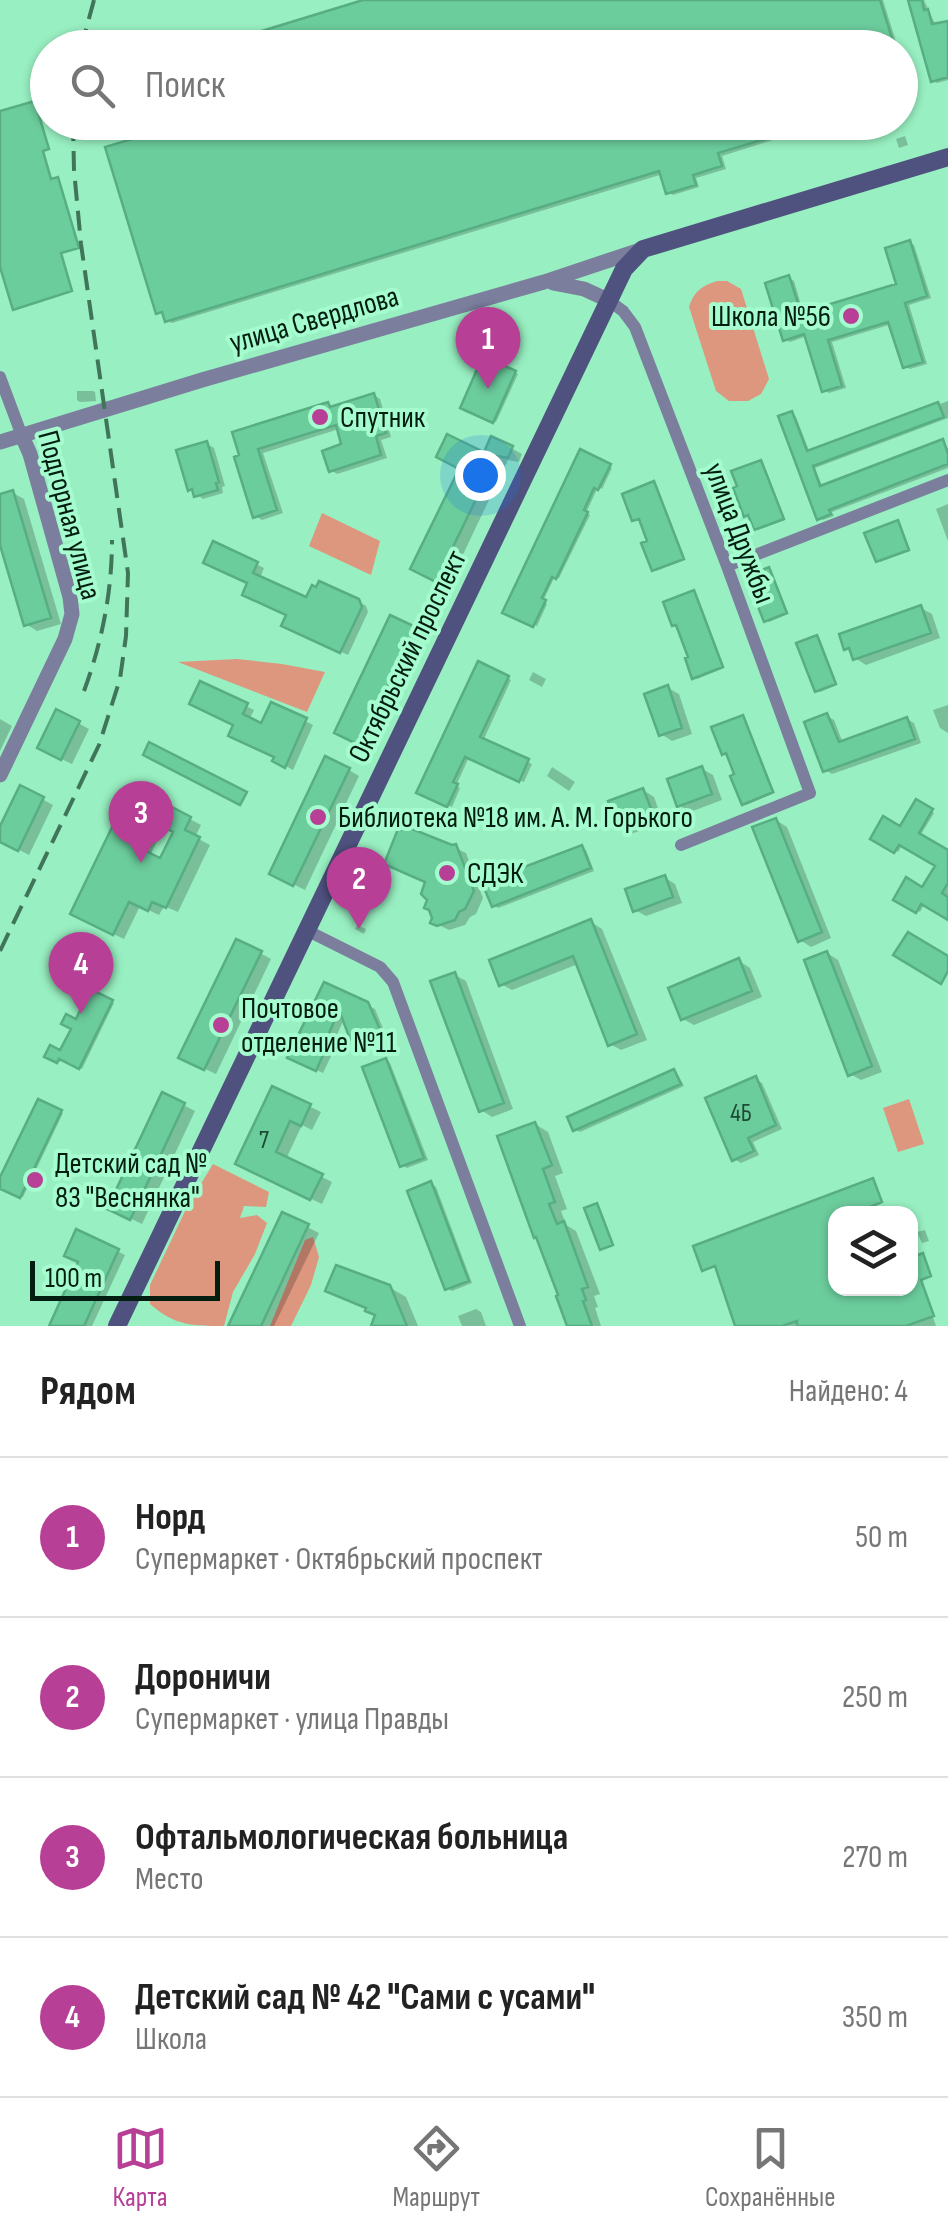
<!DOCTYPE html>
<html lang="ru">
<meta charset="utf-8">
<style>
body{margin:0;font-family:"Sofia Sans Condensed",sans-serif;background:#f6f6f6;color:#222}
.controls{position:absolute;right:30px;bottom:30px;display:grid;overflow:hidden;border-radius:20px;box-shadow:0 2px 8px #0004}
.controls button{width:90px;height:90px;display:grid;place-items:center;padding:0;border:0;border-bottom:2px solid #e0e0e0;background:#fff;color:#222;font:50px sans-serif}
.scale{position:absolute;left:30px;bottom:25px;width:190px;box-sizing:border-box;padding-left:10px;border:5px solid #031e11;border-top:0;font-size:28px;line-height:35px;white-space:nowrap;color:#031e11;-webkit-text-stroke:8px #a5fcce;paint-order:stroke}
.you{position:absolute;left:480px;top:475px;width:35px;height:35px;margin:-25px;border:8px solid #fff;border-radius:50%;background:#1a73e8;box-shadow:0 0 0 15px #1a73e833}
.badge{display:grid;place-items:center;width:65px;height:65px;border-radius:50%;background:#b74096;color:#fff;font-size:32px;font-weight:700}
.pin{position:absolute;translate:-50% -82px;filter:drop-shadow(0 2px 5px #0008)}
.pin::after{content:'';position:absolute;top:52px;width:35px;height:30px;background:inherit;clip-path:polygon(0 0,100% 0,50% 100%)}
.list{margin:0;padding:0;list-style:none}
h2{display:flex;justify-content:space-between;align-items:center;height:130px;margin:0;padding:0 40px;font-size:42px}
h2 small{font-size:32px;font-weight:400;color:#767676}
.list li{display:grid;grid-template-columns:65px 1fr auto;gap:30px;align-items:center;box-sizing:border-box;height:160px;padding:0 40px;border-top:2px solid #e0e0e0}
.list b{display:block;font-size:38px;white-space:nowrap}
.list p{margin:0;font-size:32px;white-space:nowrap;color:#767676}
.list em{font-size:32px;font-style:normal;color:#767676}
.icon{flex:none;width:55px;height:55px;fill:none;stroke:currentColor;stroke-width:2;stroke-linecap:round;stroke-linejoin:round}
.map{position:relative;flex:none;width:948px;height:1326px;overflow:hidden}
.search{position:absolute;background:#fff;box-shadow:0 2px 8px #0004;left:30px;right:30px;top:30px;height:110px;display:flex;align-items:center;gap:25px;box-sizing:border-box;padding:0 35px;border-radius:55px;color:#767676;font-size:38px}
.sheet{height:770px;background:#fff}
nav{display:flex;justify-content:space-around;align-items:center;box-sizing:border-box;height:140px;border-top:2px solid #e0e0e0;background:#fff;font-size:28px;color:#767676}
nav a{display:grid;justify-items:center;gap:5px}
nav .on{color:#b74096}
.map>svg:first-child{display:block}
.green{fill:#dd977e}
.shadow{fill:#0003;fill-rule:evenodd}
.building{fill:#6bcc9c;stroke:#58ae83;stroke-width:2.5;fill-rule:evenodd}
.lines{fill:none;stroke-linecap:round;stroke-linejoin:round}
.minor{stroke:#7b7e9d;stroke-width:12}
.tertiary{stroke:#7b7e9d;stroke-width:15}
.secondary{stroke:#4f527f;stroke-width:18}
.rail{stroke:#41755a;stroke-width:4;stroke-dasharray:20 10;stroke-linecap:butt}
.poi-dot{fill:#b74096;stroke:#a5fcce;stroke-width:4}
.labels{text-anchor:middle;stroke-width:8;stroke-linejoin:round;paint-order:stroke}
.number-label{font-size:25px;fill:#1d4a34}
.poi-label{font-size:30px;fill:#031e11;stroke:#a5fcce;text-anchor:start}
.street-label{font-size:30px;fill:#031e11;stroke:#a5fcce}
</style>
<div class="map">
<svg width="948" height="1326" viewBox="0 0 948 1326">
<rect width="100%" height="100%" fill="#98efc1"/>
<path class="green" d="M717,281H727L741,289L769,379L761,394L748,401H729L716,391L689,307C694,292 701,286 717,281Z
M322,513L380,541L371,575L309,546Z
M237,659L282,664L325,672L307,712L178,662Z
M909,1099L924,1144L898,1152L883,1108Z
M213,1164L269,1192L266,1207L244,1206L240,1218L257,1215L267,1223L255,1254L233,1292L224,1326C193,1326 175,1326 150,1304V1285L187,1207Z
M313,1237L319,1257L311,1285L291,1326H270L305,1240Z"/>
<path class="shadow" d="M372,0H883L898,48H216Z
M911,0H924L936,26L948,23V80L937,83L933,81Z
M900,57L913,97L900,101Z
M129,122H830L722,156L726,169L696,178L699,187L673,195L668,192L663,174L172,323L168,321L166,314L158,312L135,141Z
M905,136L908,145L899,148L896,139Z
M909,242L914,245L931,298L909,305L927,364L910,369L905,366L889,325L832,342L846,388L829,393L824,390L807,336L790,342L785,339L789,278L794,281L804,315L899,285Z
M484,359L518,374L496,422L463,407Z
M77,391H93L95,392L96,401L80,402L77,400Z
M374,395L380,399L391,437L381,440L387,458L337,474L331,470L344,446L339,429L263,453L283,513L262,520L255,516L237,459L328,404L334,408Z
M948,401V418L815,468L823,488L942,442L948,448V468L832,512L834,516L823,520L819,518L792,414L796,417L810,453Z
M207,444L214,448L225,486L222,487L223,493L203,499L190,489Z
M511,448L522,454L519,462L508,460L448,586L424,574L485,455Z
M581,453L612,468L602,489L598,487L586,513L590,515L559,578L555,576L543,601L547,604L537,626L506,612Z
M761,462L763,464L785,520L758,530L751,516L746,515Z
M654,484L657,486L685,560L656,571L654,570L650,543L642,519L634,520Z
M13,493L24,499L61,624L37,631L26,624L0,536V496Z
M948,504V541L936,509Z
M897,523L900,525L910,551L880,562L878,560Z
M214,544L264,568L260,578L308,601H358L366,606L368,612L348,655L292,629L289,615L250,583Z
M768,570L771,571L788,614L769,622L766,620Z
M694,593L697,595L724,668L697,679L694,677L692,658L674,624Z
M921,608L932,614L940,638L866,665L855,658L853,652L847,648Z
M391,618L426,636L372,750L348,738Z
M817,638L820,639L837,685L820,692L817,690Z
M479,664L511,680L483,741L532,764L524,782L469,757L456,786L460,788L452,807L419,792Z
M533,672L546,679L542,687L529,680Z
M201,684L254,710L249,720L263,726L273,705L313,725L293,770L275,760L277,757L236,724Z
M668,688L679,694L692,734L672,741L661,734Z
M948,705V733L940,728L933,710Z
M827,716L834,720L843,743L907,719L914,723L921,743L832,774L825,770Z
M743,718L745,719L775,793L746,805L744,803L738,775L724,753Z
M0,719L12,726L0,751Z
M78,723L89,729L72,764L51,754Z
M552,767L575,782L569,791L547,776Z
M702,769L713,775L722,800L690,812L679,805Z
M349,770L359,776L305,890L283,879Z
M133,789L201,825L195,837L210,845L178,912L164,906L159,915L140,906L124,939L83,920ZM164,826L176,832L161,862L150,856Z
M643,790L654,797L663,822L631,834L620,828Z
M42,799L53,805L29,855L0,840V832Z
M916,803L934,813L920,836L948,853V917L925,903L920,912L897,899L923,890L938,865L903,844L898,852L873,838L901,830Z
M776,820L787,827L831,938L811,947L800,940Z
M405,825L466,853L483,898L476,914L470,917L465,925L449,930L433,922L428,882Z
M581,848L586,850L594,871L498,908L494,905Z
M664,877L675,884L682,903L646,916L635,910Z
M591,922L602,929L647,1040L621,1050L610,1044L578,964L512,990L501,984Z
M357,925L366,929L364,934L355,929Z
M260,953L271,959L216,1074L192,1063Z
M827,953L838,960L882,1072L861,1080L850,1074Z
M739,961L750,968L762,997L694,1025L683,1019Z
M455,975L466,981L513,1109L492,1117L481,1110Z
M84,982L96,988L94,993L114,1003L82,1069L62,1059L60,1062L48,1056L61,1054L91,994Z
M325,985L375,1009L387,1038L362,1049L355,1045L345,1017L330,1050L333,1052L323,1073L297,1061Z
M385,1061L390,1063L428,1160L407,1168L402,1165Z
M673,1072L678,1075L684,1086L580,1132L575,1129Z
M755,1079L762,1083L782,1129L753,1142L759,1155L741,1163L734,1159Z
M273,1089L321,1112L312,1130L302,1125L286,1159L332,1182L322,1204L249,1169Z
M164,1095L195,1111L142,1224L121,1214Z
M39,1102L63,1113L23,1197L0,1187V1182Z
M535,1124L548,1132L563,1173L555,1176L567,1209L561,1211L566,1225L576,1231L600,1294L594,1296L598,1307L595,1308L601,1326H569Z
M873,1180L859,1211L860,1214H836V1288H910V1260L920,1279L936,1326H738L717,1265Z
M431,1184L436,1187L472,1283L452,1291L447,1288Z
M283,1215L319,1233L274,1326H231Z
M925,1230L929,1241L922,1243L917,1232Z
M78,1232L125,1255L92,1326H51L81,1262Z
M389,1287L406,1297L418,1326H376L378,1315L328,1290Z
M476,1309L481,1312L486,1326H462L458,1316Z"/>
<path class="building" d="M363,0H880L895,48H216V45Z
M908,0H922L924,10L928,9L932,24L948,21V77L931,82Z
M38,100L41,111L38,112L49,149L43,151L51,179L58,177L79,248L61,253L72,291L13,310L0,267V111Z
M127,122H811L812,125L718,153L722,166L693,175L696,185L666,194L659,171L165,322L162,312L156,314L105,147L132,139Z
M910,240L927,296L905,303L923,362L903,368L888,322L828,340L842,386L822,392L804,334L783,341L765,283L789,275L801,313L896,284L885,248Z
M483,356L516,371L493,423L460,408Z
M374,393L386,433L376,436L381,455L329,472L322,451L341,444L336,425L258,449L277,510L253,518L234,457L239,455L232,432L328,402L330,407Z
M938,402L944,417L813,466L820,486L943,439L948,454V464L829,510L831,514L817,520L778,416L792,411L807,451Z
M447,434L484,452L491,436L513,446L508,458L497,456L436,582L410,569L459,469L436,457Z
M207,441L219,482L216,483L218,490L194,497L192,489L188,491L176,450Z
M580,449L611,464L598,490L594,488L584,510L588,512L556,579L552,577L542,598L546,600L533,627L502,613Z
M761,460L784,519L754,530L748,515L744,517L733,488L737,486L731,471Z
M654,481L684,559L652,571L641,543L647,541L639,519L632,521L622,494Z
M13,490L51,618L24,626L0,545V494Z
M898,520L909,550L876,562L864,533Z
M213,541L258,562L253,573L306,597L312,585L316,587L319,581L359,599L362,607L340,653L281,626L286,615L242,595L247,583L203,563Z
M769,567L787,613L764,622L746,576Z
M694,590L723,667L692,679L685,658L688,657L676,625L672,626L663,602Z
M921,605L931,633L853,660L849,648L844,650L839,634Z
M390,615L416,627L361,746L334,733Z
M817,635L836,684L815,692L796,643Z
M478,661L509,676L480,737L529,759L519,782L465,757L453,782L458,784L447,807L416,793Z
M200,681L248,703L243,714L261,723L271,702L307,718L285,768L272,761L274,757L228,736L233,725L189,704Z
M668,685L682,728L659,736L644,694Z
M56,709L80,721L61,760L37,748Z
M827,713L839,742L907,717L915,739L823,772L804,722Z
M743,715L773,792L742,805L730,776L734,774L726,753L722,755L711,727Z
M149,742L247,792L240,805L143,755Z
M325,756L350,768L293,886L269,874Z
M702,766L712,794L677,807L667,779Z
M20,785L44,797L18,851L0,842V826Z
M132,786L191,817L185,830L200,837L166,908L152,902L148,911L129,902L113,935L70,914ZM153,822L173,832L160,858L140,848Z
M643,788L654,816L618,829L608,801Z
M916,799L933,809L919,833L948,850V883L942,893L948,897V920L921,904L916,913L893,900L906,877L922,887L935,866L899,845L894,853L870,839L883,816L900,826Z
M776,818L822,932L798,942L752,827Z
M404,822L413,826L412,829L452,845L456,844L474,891L465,909L459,912L455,920L437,926L430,923L432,918L429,910L424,908L427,900L421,894L425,882L384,864L398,829L401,830Z
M582,845L591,868L492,907L482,883Z
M665,875L673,897L633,912L625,889Z
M591,919L637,1034L608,1046L573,956L499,986L489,960Z
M908,932L948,956V971L941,984L893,955Z
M236,939L262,951L204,1070L178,1058Z
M827,951L872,1066L848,1076L804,960Z
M739,958L752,991L681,1020L668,988Z
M455,972L504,1103L479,1112L430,981Z
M83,978L95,984L92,990L113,1000L79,1069L59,1059L57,1063L44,1057L50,1045L60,1050L71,1029L61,1024L66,1014L76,1019L87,995L77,990Z
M324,982L368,1002L382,1034L353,1047L339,1010L324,1045L327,1046L316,1071L287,1058Z
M386,1058L424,1158L400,1167L362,1067Z
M674,1069L681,1084L573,1131L567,1117Z
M756,1076L776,1125L748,1138L754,1151L732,1161L705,1098Z
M272,1086L311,1104L301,1126L290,1121L276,1152L323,1174L310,1200L235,1164Z
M162,1092L185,1103L130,1220L107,1209Z
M38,1099L62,1110L20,1198L0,1189V1177Z
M535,1122L552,1165L543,1169L555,1202L549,1204L557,1224L564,1221L588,1287L582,1289L586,1300L583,1301L592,1326H567L556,1296L558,1295L536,1237L534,1238L497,1136Z
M873,1178L882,1202L853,1214H836V1288H910V1254L913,1257L923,1253L931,1276L921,1280L934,1316L906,1326H797V1321L782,1326H735L715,1266L702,1271L693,1246Z
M431,1181L469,1281L445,1290L407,1191Z
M597,1203L613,1245L600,1250L584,1208Z
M282,1212L309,1224L261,1326H228Z
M76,1229L119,1249L84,1326H49L78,1262L64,1256Z
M336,1265L390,1285L407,1326H371L375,1315L365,1311L366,1308L325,1291Z"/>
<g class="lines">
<path class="minor" d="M608,300L623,311L635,327L727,566L810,793L681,845
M0,377L22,436
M727,566L948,480
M306,930L380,967L393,982L520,1326"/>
<path class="tertiary" d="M553,283L584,289L608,300
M0,442L202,380L544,282L643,249
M0,775L65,639L72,614L70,597L30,454L22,436"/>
<path class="secondary" d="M117,1326L624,269L643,249L948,157"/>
<path class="rail" d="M81,48L94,0
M84,691C102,642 112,592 112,540
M0,951L99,745L120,679L126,636L128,573L81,244L74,170L73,122"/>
</g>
<g class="poi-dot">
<circle cx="851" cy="316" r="10"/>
<circle cx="320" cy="417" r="10"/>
<circle cx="318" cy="817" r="10"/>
<circle cx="447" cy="873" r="10"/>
<circle cx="221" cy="1025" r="10"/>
<circle cx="35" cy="1180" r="10"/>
</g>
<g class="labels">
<g class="number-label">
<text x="741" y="1121">4Б</text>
<text x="264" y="1148">7</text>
</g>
<g class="poi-label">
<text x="831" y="326" text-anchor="end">Школа №56</text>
<text x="340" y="427">Спутник</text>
<text x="338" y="827">Библиотека №18 им. А. М. Горького</text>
<text x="467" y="883">СДЭК</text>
<text x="241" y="1018">Почтовое<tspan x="241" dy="34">отделение №11</tspan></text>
<text x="55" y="1173">Детский сад №<tspan x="55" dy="34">83 "Веснянка"</tspan></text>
</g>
<g class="street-label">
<text transform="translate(314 319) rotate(-16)" y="10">улица Свердлова</text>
<text transform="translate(70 515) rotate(75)" y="10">Подгорная улица</text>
<text transform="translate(740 533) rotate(69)" y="10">улица Дружбы</text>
<text transform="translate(407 656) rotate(-64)" y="10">Октябрьский проспект</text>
</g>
</g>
</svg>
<div class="controls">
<button><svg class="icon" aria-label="layers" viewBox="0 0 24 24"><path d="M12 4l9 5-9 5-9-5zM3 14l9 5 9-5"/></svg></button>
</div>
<div class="scale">100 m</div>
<div class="you"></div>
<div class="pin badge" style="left:488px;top:389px">1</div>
<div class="pin badge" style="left:359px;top:929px">2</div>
<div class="pin badge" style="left:141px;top:863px">3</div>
<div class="pin badge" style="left:81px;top:1014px">4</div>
<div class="search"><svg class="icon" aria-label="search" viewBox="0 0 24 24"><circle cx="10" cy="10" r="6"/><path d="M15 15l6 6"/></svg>Поиск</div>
</div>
<section class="sheet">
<h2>Рядом<small>Найдено: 4</small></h2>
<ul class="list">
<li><span class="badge">1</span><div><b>Норд</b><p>Супермаркет · Октябрьский проспект</p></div><em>50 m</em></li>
<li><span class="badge">2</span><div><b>Дороничи</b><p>Супермаркет · улица Правды</p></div><em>250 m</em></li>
<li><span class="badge">3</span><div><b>Офтальмологическая больница</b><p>Место</p></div><em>270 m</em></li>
<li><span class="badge">4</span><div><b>Детский сад № 42 &quot;Сами с усами&quot;</b><p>Школа</p></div><em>350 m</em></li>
</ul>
</section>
<nav>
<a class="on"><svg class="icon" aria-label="map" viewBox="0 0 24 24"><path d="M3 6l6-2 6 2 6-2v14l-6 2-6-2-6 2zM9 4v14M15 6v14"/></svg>Карта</a>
<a><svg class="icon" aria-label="directions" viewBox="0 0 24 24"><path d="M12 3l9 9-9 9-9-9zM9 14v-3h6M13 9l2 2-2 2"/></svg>Маршрут</a>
<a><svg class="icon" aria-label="saved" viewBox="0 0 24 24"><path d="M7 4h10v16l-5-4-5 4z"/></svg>Сохранённые</a>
</nav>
